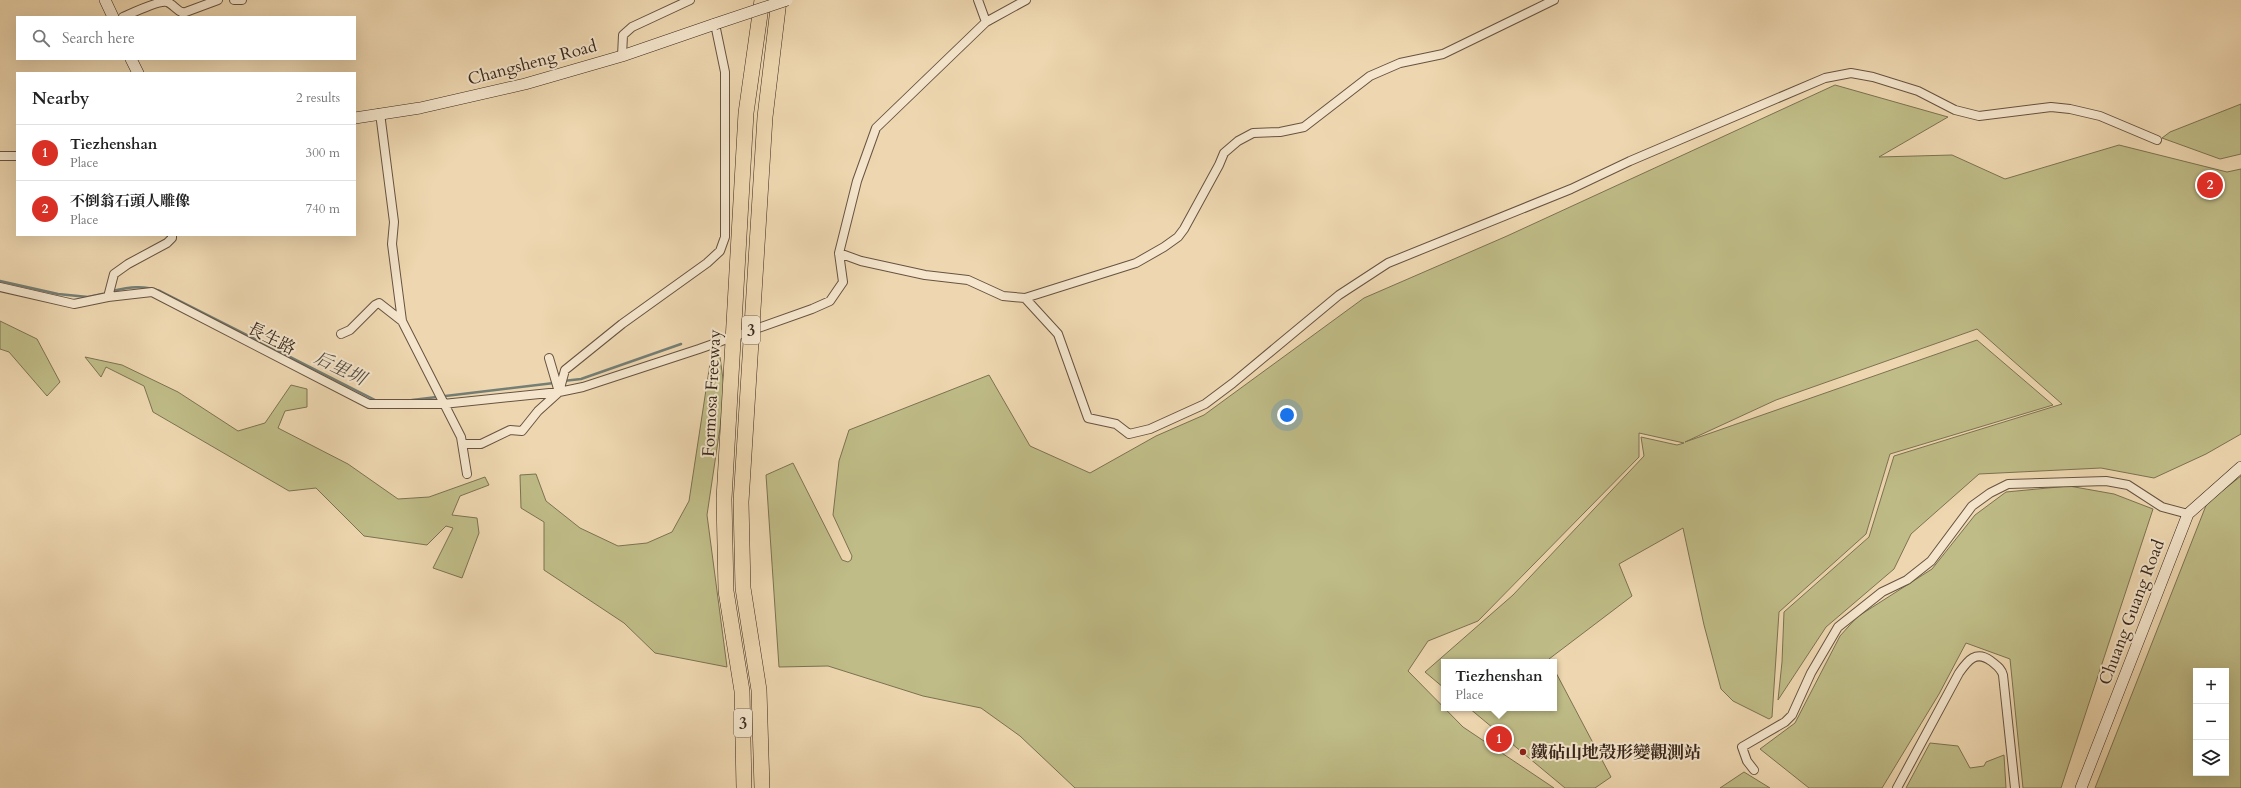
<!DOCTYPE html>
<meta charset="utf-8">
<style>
body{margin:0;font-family:Cardo,"Noto Serif TC",serif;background:#f6f6f6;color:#222}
.controls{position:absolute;right:12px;bottom:12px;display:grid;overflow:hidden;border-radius:0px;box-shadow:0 4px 16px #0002}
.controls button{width:36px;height:36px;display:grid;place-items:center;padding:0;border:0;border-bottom:1px solid #e0e0e0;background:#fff;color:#222;font:20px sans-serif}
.you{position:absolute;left:1287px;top:415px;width:14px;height:14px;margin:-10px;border:3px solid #fff;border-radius:50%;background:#1a73e8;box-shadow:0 0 0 6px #1a73e833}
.badge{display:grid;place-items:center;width:26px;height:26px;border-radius:50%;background:#d93025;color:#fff;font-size:13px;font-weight:700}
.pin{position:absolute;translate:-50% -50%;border:2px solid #fff;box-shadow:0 1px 4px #0006}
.popup{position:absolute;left:1441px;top:659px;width:116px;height:52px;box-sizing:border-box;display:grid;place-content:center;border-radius:0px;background:#fff;filter:drop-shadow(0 1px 3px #0005);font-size:13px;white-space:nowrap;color:#767676}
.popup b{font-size:15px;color:#222}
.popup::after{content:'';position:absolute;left:50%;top:100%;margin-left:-8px;border:8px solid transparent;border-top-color:#fff}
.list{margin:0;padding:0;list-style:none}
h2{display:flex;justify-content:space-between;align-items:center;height:52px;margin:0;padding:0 16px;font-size:17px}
h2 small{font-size:13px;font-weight:400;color:#767676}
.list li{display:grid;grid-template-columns:26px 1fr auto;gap:12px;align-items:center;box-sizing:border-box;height:56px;padding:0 16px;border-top:1px solid #e0e0e0}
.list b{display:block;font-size:15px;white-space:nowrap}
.list p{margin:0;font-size:13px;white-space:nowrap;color:#767676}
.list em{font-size:13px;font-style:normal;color:#767676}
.icon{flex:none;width:22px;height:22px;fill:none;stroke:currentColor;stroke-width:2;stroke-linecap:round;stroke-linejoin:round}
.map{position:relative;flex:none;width:2241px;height:788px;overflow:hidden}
.search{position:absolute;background:#fff;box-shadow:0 4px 16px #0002;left:16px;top:16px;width:340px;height:44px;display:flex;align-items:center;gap:10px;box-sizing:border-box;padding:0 14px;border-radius:0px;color:#767676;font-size:15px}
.panel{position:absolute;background:#fff;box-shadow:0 4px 16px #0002;left:16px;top:72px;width:340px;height:164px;border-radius:0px}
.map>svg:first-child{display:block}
.green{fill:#bfbc87;stroke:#7c7252;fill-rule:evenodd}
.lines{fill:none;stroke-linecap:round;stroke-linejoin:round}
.stream{stroke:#737e75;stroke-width:2.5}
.street-casing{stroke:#665341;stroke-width:10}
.secondary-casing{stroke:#38271c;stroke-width:12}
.highway-casing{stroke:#38271c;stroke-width:16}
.street{stroke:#f4e5cc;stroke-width:8}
.secondary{stroke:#f4e5cc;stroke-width:11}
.highway{stroke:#eed7b0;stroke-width:15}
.secondary-bridge-casing{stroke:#38271c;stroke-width:12;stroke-linecap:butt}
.secondary-bridge{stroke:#f4e5cc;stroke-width:11}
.poi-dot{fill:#8f2418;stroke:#f4e5cc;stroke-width:1.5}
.labels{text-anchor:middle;stroke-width:4;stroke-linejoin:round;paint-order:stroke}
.shield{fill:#f4e5cc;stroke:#706051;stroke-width:1}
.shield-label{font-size:16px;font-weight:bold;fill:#38271c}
.street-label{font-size:17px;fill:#38271c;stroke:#f4e5cc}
.poi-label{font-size:17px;font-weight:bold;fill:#38271c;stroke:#f4e5cc;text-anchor:start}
.water-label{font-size:18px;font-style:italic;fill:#504b41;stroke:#f4e5cc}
</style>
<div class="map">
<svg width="2241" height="788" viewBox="0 0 2241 788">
<rect width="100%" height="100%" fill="#eed7b0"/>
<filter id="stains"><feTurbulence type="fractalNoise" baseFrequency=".005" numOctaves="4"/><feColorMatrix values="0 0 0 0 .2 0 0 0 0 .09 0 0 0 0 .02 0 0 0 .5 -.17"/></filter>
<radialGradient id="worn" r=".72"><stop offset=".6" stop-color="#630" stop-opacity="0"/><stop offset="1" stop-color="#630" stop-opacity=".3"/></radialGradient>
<path class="green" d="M1835,85L1948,117L1879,157L1952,155L2005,179L2119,145L2227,172L2241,169V434L2206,454L2154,478L2101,468L1979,474L1911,534L1894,569L1826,627L1778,700L1782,662L1784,612L1869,537L1894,456L2062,404L1977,329L1776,400L1685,442L1977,340L2053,405L1890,454L1866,534L1779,612L1772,717L1769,719L1733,701L1721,689L1704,625L1683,528L1619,564L1632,596L1549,659L1550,662H1444V688L1425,672L1513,595L1644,456L1641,437L1677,445L1684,443L1639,433V457L1478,621L1428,641L1408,671L1463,727L1554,788H1075L1020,736L981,708L923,696L828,666L779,667L766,475L793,463L842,560L848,562L851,560L852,556L833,515L839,461L849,430L989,375L1030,446L1090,473L1156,436L1204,415L1364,298L1507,236Z
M2241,104V154L2220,159L2162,138L2170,132Z
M0,321L37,339L60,382L47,396L9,352L0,349Z
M85,357L122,365L178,392L238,431L265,423L291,385L307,389V407L285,411L278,428L348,464L398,499L429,497L485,477L489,485L460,496L452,515L477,518L479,533L462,578L433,568L453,528L446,526L427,545L364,536L316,488L289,491L153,412L144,386L106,367L101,377Z
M711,357H720L725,394L707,515L727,667L655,653L624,623L544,570V522L521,508L520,475L536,474L546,501L580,528L618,546L647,543L672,532L689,501Z
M2241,476V788H2095L2207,503ZM2196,671H2226V773H2196Z
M2069,486L2114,494L2153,509L2061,788H2023L2010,659L1966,643L1939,694L1882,788H1809L1760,749L1795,723L1840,636L1857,617L1932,569L1975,515L2006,492Z
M1554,669L1611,777L1595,788H1565L1469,708H1554Z
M1930,743L1958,746L1970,768L1984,766L1986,762L2004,755L2006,788H1906Z
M1744,772L1770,788H1720Z"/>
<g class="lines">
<path class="stream" d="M0,281L58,294L88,297L107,293
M112,291C130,287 143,285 160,291L377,401
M563,381L581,379L681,344
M412,400L554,383"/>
<g class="street-casing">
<path id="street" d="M234,0H242
M978,0L986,22
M123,17C132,13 159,0 167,2C173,4 176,10 183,13L218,0
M622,56L623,35L632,27L690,0
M380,113L394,222L392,244L402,321L461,437L467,474
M0,156H17
M839,253L861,261L925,275L968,280L1003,296L1025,298L1058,334L1088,418L1116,424L1129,434L1150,429L1205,404L1233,383L1339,295L1388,263L1571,189L1630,161L1825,78L1851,73L1873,77L1918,91L1955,110L1979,116L2051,107L2070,109L2100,116L2157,140
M0,287L74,304L108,297L152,292L369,404H443L559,392L583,387L699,349L812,309L830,301L843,282L839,253L857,181L876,128L986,22L1026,0
M108,297L114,274L128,264L167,243L172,238V235
M1025,298L1136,263L1164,247L1178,237L1184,229L1219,165L1224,153L1238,141L1253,133L1280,132L1304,127L1370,76L1400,63L1443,54L1554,0
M341,334L350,330L375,305L379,303L402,321
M549,358L559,392
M463,444H481L510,430L522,431L538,411L559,392L565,370L622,324L707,263L720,251L725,237V72L715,24
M1754,770L1747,761L1742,747L1785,722L1792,715L1811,673L1838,627L1882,592L1907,580L1931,561L1972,506L1990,493L2008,484L2106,481L2128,485L2162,507L2188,514
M1897,788L1959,673C1968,660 1976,650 1991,661C1997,666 2001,668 2003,675L2015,788"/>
</g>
<g class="secondary-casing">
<path id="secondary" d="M105,0L113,17
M131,59L138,73
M355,118L420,108L525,84L622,56L715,24
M2081,788L2188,514L2241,467"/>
</g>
<g class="highway-casing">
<path id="highway" d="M744,788L742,691L726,591L724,499L746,113L762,0
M762,788L759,690L743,588L741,502L765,117L779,0"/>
</g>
<use href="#street" class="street"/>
<use href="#secondary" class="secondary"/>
<use href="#highway" class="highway"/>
<g class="secondary-bridge-casing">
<path id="secondary-bridge" d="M715,24L787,0"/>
</g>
<use href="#secondary-bridge" class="secondary-bridge"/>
</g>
<circle class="poi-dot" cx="1523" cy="752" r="4"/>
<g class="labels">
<g class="shield">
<rect x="742" y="316" width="18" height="28" rx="3"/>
<rect x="734" y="709" width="18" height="28" rx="3"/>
</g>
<g class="shield-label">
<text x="751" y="336">3</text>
<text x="743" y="729">3</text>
</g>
<g class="street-label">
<text transform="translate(532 62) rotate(-15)" y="6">Changsheng Road</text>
<text transform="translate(272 338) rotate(27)" y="6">長生路</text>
<text transform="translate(711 393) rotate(-87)" y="6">Formosa Freeway</text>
<text transform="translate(2131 612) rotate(-69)" y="6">Chuang Guang Road</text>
</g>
<g class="poi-label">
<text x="1531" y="758">鐵砧山地殼形變觀測站</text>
</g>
<g class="water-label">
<text transform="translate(340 368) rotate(26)" y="6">后里圳</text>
</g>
</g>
<rect width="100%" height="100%" filter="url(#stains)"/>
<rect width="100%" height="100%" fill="url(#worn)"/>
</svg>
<div class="controls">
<button>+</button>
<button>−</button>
<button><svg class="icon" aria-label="layers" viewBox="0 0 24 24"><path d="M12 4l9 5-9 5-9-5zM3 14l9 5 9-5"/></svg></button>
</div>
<div class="you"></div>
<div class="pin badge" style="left:1499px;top:739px">1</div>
<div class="popup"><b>Tiezhenshan</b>Place</div>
<div class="pin badge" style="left:2210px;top:185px">2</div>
<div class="search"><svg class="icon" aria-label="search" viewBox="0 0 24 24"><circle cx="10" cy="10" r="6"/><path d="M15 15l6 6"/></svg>Search here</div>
<section class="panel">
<h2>Nearby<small>2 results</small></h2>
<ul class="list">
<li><span class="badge">1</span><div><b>Tiezhenshan</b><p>Place</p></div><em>300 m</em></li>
<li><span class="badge">2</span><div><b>不倒翁石頭人雕像</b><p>Place</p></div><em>740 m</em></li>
</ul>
</section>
</div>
